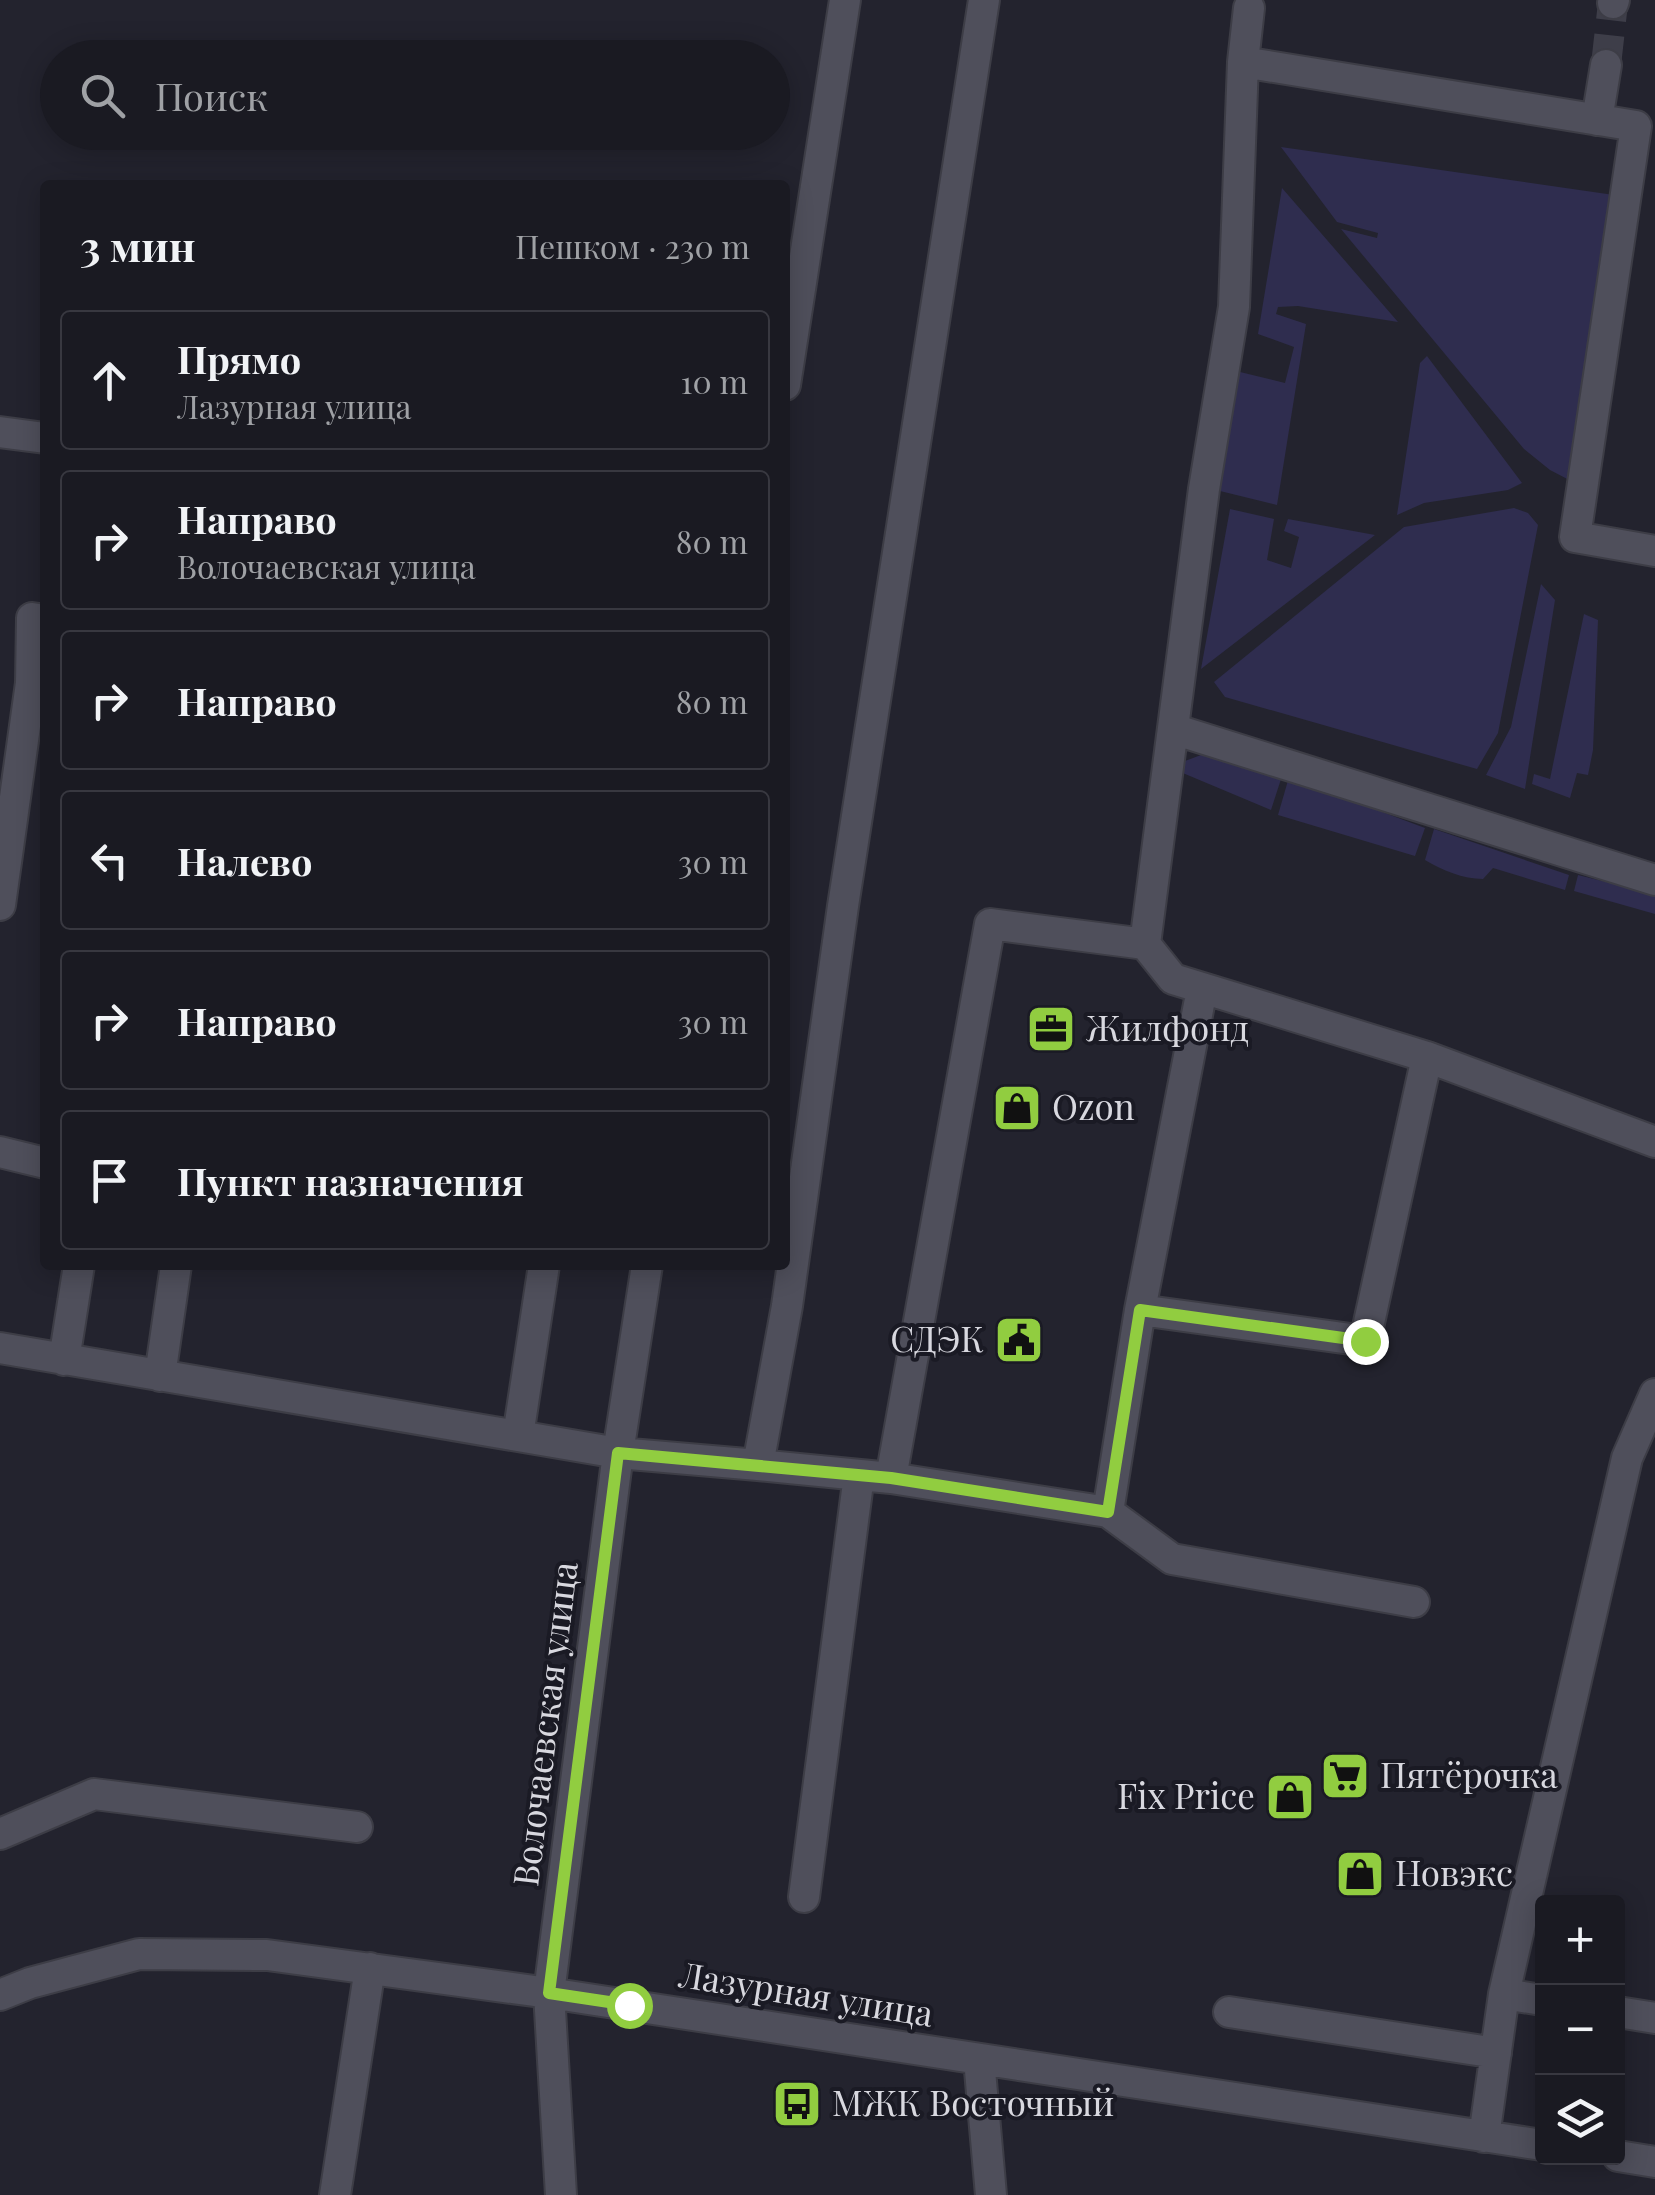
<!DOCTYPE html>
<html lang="ru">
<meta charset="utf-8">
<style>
body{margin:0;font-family:"Playfair Display",serif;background:#23232a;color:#f1f3f6}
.controls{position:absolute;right:30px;bottom:30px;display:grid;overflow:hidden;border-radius:10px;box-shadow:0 5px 25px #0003}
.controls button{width:90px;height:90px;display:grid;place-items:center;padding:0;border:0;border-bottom:2px solid #383840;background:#1a1a22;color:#f1f3f6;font:50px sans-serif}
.stop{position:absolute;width:30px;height:30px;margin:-22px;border:8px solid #91cd40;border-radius:50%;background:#fff}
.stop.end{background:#91cd40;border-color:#fff;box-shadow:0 2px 10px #0008}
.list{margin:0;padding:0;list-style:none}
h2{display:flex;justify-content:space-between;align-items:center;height:130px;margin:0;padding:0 40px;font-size:42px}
h2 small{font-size:32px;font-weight:400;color:#9fa1a5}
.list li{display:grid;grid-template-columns:65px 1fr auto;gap:30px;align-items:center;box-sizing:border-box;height:140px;margin:0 20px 20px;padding:0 20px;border:2px solid #383840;border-radius:10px}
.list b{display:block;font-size:38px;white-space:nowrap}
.list p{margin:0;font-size:32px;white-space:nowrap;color:#9fa1a5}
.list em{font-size:32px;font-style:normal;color:#9fa1a5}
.icon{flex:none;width:55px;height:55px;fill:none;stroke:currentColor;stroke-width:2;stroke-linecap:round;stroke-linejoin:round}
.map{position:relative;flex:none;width:1655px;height:2195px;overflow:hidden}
.search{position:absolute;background:#1a1a22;box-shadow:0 5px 25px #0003;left:40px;top:40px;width:750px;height:110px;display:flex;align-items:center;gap:25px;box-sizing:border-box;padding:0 35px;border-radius:55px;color:#9fa1a5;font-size:38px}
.panel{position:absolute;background:#1a1a22;box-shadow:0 5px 25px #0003;left:40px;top:180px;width:750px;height:1090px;border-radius:10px}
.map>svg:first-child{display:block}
.green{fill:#2f2d4f}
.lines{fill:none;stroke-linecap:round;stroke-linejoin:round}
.minor-tunnel{stroke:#3e3e49;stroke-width:30;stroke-dasharray:30 15;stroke-linecap:butt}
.minor-casing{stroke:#3d3d46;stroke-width:34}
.minor{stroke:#4f4f5b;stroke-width:30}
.route{stroke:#91cd40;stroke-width:12}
.labels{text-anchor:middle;stroke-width:8;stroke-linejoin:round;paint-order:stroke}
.poi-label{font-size:35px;fill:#d8d8df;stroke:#1a1a24;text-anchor:start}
.street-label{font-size:35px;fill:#d8d8df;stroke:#1a1a24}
</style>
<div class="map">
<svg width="1655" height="2195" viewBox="0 0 1655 2195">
<rect width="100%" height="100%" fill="#23232e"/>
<path class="green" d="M1281,147L1614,195L1577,484L1550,470L1524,449L1341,229L1377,238L1378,233L1337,222Z
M1282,188L1398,322L1298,306L1278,307L1276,314L1306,324L1277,505L1220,491L1236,371L1285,383L1294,347L1258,334Z
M1427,356L1522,483L1508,490L1424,503L1397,515L1420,363Z
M1514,508L1528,513L1538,525L1498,733L1477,769L1225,697L1214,682L1404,527Z
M1230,509L1274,519L1267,560L1291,568L1299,537L1284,531L1288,519L1375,535L1201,669Z
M1541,584L1555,600L1525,789L1486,775L1511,727Z
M1584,614L1598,620L1593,750L1588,775L1577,773L1570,798L1532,784L1534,774L1550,779Z
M1201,755L1282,776L1271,810L1178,771L1185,761Z
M1289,777L1425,828L1415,856L1278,815Z
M1434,829L1569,875L1565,890L1493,868L1483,879C1463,879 1442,870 1425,860Z
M1578,875L1655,894V914L1574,891Z"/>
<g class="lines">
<path class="minor-tunnel" d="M1606,65L1613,3"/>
<g class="minor-casing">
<path id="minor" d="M1613,3L1614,0
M1243,62L1249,8
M1597,120L1606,65
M785,385L845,0
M0,432L45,438
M1173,729L1655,880
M0,905L31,683L32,618L45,620
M1145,944L1204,489L1234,307L1243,62L1636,126L1575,537L1655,551
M0,1152L45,1163
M1140,1310L1202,989
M0,1348L618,1453L758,1465L787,1306L843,906L984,0
M64,1360L79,1265
M160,1376L176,1265
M518,1436L544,1265
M758,1465L891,1478L1108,1512L1140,1310L1365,1341L1427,1057
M891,1478L990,924L1145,944L1173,979L1427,1057L1655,1142
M1108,1512L1172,1559L1414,1602
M0,1834L94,1794L357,1827
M804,1897L859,1475
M1504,1994L1542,2000
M0,1995L30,1983L139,1954L267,1955L549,1993L1542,2145
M1229,2012L1496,2053
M1618,2012L1655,2018
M979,2059L991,2195
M1484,2137L1504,1994L1627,1458L1655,1394
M1618,2156L1655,2162
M335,2195L370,1968
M561,2195L549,1993L618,1453L647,1265"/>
</g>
<use href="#minor" class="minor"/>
</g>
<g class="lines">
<path class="route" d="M629,2005L549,1993L618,1453L891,1478L1108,1512L1140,1310L1365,1341"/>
</g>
<defs>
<g id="office-square" transform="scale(2.5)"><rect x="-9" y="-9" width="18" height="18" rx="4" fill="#91cd40" stroke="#1a1a24"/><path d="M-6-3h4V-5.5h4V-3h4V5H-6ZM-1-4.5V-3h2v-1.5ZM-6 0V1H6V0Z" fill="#111"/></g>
<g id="shop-square" transform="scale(2.5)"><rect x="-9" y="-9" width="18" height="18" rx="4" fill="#91cd40" stroke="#1a1a24"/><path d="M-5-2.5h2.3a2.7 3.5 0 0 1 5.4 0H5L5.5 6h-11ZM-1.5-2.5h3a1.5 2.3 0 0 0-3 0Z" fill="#111"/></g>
<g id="civic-square" transform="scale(2.5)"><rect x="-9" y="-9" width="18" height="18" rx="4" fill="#91cd40" stroke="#1a1a24"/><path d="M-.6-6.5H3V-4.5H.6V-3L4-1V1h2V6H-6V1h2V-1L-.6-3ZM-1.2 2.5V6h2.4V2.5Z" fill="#111"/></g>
<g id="supermarket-square" transform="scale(2.5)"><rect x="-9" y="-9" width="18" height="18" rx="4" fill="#91cd40" stroke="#1a1a24"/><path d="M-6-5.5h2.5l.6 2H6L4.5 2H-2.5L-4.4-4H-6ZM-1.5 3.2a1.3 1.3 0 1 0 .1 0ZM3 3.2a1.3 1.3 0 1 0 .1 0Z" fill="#111"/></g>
<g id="bus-square" transform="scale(2.5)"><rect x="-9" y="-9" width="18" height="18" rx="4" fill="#91cd40" stroke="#1a1a24"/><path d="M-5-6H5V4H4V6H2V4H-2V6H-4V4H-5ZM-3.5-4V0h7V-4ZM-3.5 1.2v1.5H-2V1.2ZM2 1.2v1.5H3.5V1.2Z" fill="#111"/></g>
</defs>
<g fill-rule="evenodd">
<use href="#office-square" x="1051" y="1029"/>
<use href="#shop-square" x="1017" y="1108"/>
<use href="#civic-square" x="1019" y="1340"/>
<use href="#supermarket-square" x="1345" y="1776"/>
<use href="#shop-square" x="1290" y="1797"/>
<use href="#shop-square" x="1360" y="1874"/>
<use href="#bus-square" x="797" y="2104"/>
</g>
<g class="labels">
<g class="poi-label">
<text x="1086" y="1041">Жилфонд</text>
<text x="1052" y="1120">Ozon</text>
<text x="984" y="1352" text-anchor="end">СДЭК</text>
<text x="1380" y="1788">Пятёрочка</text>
<text x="1255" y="1809" text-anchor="end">Fix Price</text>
<text x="1395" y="1886">Новэкс</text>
<text x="832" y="2116">МЖК Восточный</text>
</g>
<g class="street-label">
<text transform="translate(546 1724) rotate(-83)" y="12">Волочаевская улица</text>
<text transform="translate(806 1995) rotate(9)" y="12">Лазурная улица</text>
</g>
</g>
</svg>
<div class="controls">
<button>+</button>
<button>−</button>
<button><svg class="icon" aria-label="layers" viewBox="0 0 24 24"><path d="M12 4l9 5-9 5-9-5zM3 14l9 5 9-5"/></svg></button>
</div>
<div class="stop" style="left:629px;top:2005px"></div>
<div class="stop end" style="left:1365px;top:1341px"></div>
<div class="search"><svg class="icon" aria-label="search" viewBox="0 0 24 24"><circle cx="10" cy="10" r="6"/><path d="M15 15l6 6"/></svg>Поиск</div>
<section class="panel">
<h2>3 мин<small>Пешком · 230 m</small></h2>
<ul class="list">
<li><svg class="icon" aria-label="ahead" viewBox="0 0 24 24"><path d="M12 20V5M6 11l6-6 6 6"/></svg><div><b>Прямо</b><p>Лазурная улица</p></div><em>10 m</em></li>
<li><svg class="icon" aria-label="right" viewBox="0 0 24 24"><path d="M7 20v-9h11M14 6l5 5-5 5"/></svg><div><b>Направо</b><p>Волочаевская улица</p></div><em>80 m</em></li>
<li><svg class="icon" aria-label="right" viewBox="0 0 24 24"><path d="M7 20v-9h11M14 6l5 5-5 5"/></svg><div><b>Направо</b></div><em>80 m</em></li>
<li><svg class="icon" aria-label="left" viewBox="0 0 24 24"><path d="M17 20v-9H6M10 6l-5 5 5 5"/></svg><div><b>Налево</b></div><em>30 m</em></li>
<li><svg class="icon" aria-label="right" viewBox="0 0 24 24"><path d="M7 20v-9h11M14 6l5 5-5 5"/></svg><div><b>Направо</b></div><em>30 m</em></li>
<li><svg class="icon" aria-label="arrive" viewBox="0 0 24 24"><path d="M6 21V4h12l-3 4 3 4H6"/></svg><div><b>Пункт назначения</b></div></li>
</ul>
</section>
</div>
